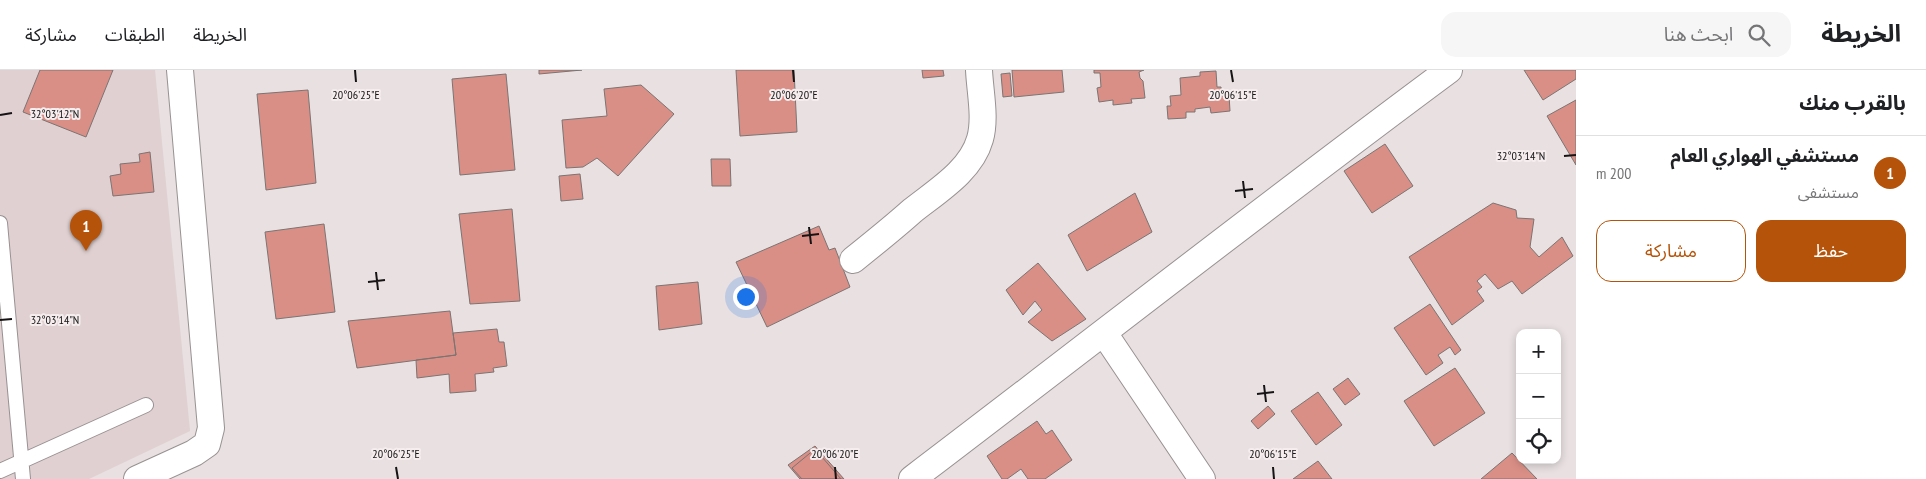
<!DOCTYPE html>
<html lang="ar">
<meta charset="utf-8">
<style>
body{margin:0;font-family:"PT Sans Narrow","Noto Sans Arabic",sans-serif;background:#f6f6f6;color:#202124;direction:rtl}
.controls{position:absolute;right:15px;bottom:15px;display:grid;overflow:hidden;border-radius:10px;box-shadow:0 2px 8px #0003}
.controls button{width:45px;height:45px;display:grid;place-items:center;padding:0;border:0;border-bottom:1px solid #e0e0e0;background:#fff;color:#202124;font:25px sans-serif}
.you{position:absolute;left:745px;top:226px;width:18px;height:18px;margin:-12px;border:4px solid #fff;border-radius:50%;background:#1a73e8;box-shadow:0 0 0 8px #1a73e833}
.badge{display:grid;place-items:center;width:32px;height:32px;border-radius:50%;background:#b45309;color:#fff;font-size:16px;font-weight:700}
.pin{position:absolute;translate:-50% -41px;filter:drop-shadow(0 1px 2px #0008)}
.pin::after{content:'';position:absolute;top:26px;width:18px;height:15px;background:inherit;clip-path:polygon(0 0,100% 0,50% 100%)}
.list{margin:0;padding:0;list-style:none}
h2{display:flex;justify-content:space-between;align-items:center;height:65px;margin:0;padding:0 20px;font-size:21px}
h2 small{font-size:16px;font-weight:400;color:#757577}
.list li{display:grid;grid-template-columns:32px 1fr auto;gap:15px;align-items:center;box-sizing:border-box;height:70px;padding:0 20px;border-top:1px solid #e0e0e0}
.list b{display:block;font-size:19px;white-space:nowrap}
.list p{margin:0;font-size:16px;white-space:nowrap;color:#757577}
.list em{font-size:16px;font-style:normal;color:#757577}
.actions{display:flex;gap:10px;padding:15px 20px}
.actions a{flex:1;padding:11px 0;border:1px solid #b45309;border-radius:15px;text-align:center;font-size:18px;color:#b45309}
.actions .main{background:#b45309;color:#fff}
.icon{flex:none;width:28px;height:28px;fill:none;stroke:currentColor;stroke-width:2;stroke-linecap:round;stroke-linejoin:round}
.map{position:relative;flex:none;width:1576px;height:409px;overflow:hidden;direction:ltr}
header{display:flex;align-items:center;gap:30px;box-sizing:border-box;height:70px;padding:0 25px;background:#fff;border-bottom:1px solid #e0e0e0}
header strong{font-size:24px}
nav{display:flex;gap:28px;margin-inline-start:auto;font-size:18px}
.search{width:350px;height:45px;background:#f6f6f6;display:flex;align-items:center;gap:12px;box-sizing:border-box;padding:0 18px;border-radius:15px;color:#757577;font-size:19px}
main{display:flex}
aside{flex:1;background:#fff}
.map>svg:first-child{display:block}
.built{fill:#e0d0d2}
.building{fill:#da8f86;stroke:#7a7473}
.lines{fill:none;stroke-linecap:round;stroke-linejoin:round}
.lane-casing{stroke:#989192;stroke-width:16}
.street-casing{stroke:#989192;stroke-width:28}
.lane{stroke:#fff;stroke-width:14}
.street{stroke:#fff;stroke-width:26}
.ticks{fill:none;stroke:#161314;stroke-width:2}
.ticks-label{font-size:12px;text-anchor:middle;fill:#161314;stroke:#f5edee;stroke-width:4;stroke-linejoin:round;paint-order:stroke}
</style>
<header>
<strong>الخريطة</strong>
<div class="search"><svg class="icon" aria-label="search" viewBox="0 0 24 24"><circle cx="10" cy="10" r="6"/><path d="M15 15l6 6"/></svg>ابحث هنا</div>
<nav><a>الخريطة</a><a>الطبقات</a><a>مشاركة</a></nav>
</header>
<main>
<aside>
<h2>بالقرب منك<small></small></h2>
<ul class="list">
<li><span class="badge">1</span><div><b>مستشفي الهواري العام</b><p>مستشفى</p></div><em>200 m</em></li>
</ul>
<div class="actions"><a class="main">حفظ</a><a>مشاركة</a></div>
</aside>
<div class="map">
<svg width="1576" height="409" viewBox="0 0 1576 409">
<rect width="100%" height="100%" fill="#e8e0e1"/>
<path class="built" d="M0,0H155L190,361L89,409H0Z"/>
<path class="building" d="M40,0H113L86,67L23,42Z
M539,0H582L539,4Z
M736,0H794L797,62L740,66Z
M922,0H943L944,6L923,8Z
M1012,0H1062L1064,22L1014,27Z
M1094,0H1144L1139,2L1140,8L1143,11L1145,28L1131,29L1132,33L1113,35V30L1099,32L1097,18L1101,17L1100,3H1094Z
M1524,0H1576V9L1543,30Z
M1216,1L1217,17H1221L1222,26L1229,25L1230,41L1211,43L1210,37L1195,39V42H1186V48L1168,49L1167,36H1171L1170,26L1181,25L1180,8L1200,6V2Z
M1010,3L1012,26L1003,27L1001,4Z
M506,4L515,100L460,105L452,9Z
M641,15L674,44L618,106L597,88L583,97L566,98L562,50L607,46L604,19Z
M308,20L316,113L266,120L257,24Z
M1576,30V95L1547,46Z
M1385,74L1413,116L1372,143L1344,101Z
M150,82L154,122L113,126L110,106L121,104L120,94L140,92L139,84Z
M711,89H730L731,116H712Z
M580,104L583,129L561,131L559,106Z
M1135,123L1152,162L1087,201L1068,165Z
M1493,133L1516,140L1517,148L1534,149L1530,177L1539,187L1562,167L1573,186L1522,224L1512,211L1498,219L1485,204L1477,211L1482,217L1477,221L1484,231L1452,255L1409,187Z
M512,139L520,231L470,234L459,144Z
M324,154L335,242L276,249L265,162Z
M819,156L829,180L835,178L850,217L767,257L736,192Z
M1038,193L1086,249L1052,271L1028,252L1042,240L1035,231L1023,245L1006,220Z
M698,212L702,254L659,260L656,216Z
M1430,234L1461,280L1455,285L1450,277L1438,285L1443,293L1426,305L1394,258Z
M450,241L456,285L357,298L348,251Z
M497,259L499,272H504L507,296L493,298L494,302L475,304L476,321L450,323L449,304L417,308L416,290L456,285L453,263Z
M1455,298L1485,343L1434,376L1404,331Z
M1348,308L1360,324L1345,335L1333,319Z
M1318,322L1342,355L1316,375L1291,341Z
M1268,336L1275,344L1258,359L1251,351Z
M1037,351L1046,364L1052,360L1072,390L1045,409H1028L1021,399L1007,409H1002L987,386Z
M815,376L844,409H800L788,395Z
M815,379L841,409H802L792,398Z
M1512,383L1537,409H1481Z
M1318,391L1332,409H1293Z"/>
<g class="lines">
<g class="lane-casing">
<path id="lane" d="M0,153L23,409
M0,401L146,335"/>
</g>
<g class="street-casing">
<path id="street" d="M853,190C873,174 893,158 912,141C937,121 971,101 980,69C986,48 980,22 979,0
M1104,263L1202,409
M137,409L194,383L207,374L211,358L180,0
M912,409C1091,273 1268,134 1449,0"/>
</g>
<use href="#lane" class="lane"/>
<use href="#street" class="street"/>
</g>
<path class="ticks" d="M355,0L356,12M793,0L794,12M1231,0L1233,12M0,45L12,43M1564,86L1576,85M1243,111L1245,128M1235,121L1253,119M809,157L811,174M802,166L819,164M376,202L378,220M368,212L385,210M0,250L12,249M1264,315L1266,332M1257,324L1274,322M396,397L398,409M835,397L836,409M1273,397L1274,409"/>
<g class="ticks-label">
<text x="356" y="29">20°06'25"E</text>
<text x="794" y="29">20°06'20"E</text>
<text x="1233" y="29">20°06'15"E</text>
<text x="55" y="48">32°03'12"N</text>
<text x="1521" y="90">32°03'14"N</text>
<text x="55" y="254">32°03'14"N</text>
<text x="396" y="388">20°06'25"E</text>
<text x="835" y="388">20°06'20"E</text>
<text x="1273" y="388">20°06'15"E</text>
</g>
</svg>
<div class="controls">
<button>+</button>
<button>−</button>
<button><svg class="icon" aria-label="locate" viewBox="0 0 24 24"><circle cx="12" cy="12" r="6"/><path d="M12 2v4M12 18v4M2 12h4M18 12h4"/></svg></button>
</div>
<div class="you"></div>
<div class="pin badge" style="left:86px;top:181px">1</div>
</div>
</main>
